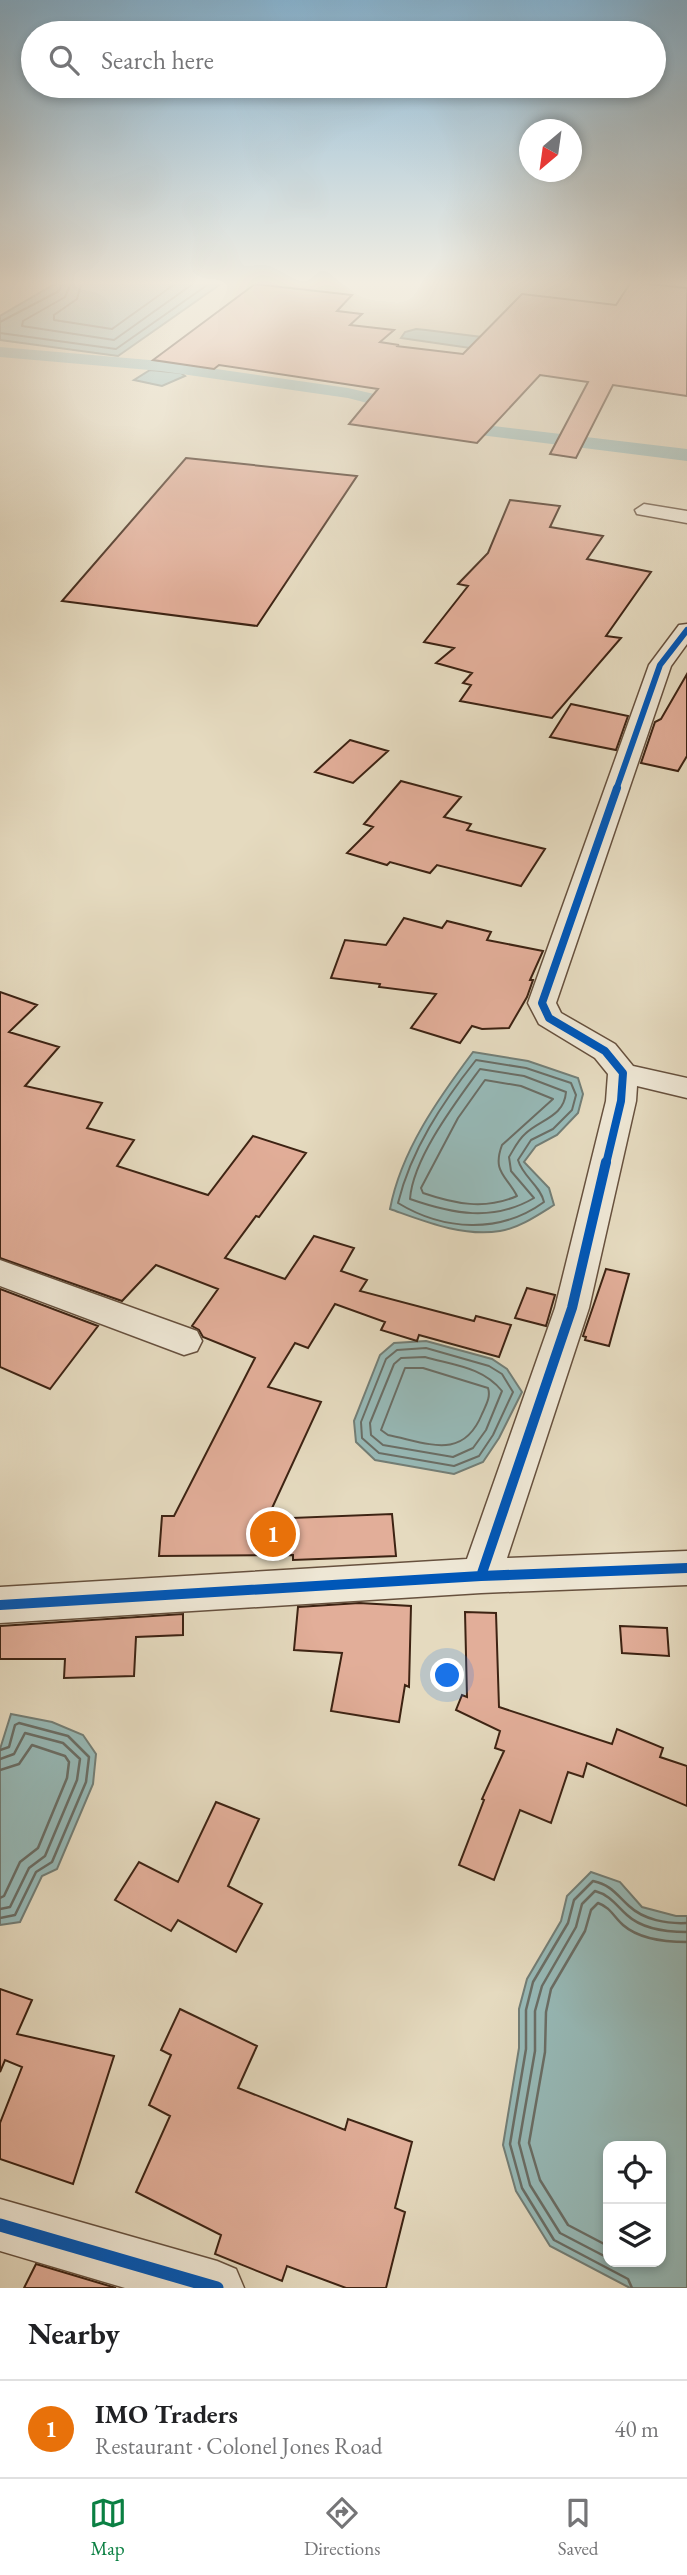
<!DOCTYPE html>
<meta charset="utf-8">
<style>
body{margin:0;font-family:"EB Garamond",serif;background:#f6f6f6;color:#202124}
.controls{position:absolute;right:21px;bottom:21px;display:grid;overflow:hidden;border-radius:14px;box-shadow:0 4px 10px #0003}
.controls button{width:63px;height:63px;display:grid;place-items:center;padding:0;border:0;border-bottom:2px solid #e0e0e0;background:#fff;color:#202124;font:35px sans-serif}
.compass{position:absolute;left:519px;top:119px;width:63px;height:63px;border-radius:50%;background:#fff;box-shadow:0 4px 10px #0003;rotate:209deg}
.you{position:absolute;left:448px;top:1676px;width:24px;height:24px;margin:-18px;border:5px solid #fff;border-radius:50%;background:#1a73e8;box-shadow:0 0 0 10px #1a73e833}
.badge{display:grid;place-items:center;width:46px;height:46px;border-radius:50%;background:#0b8043;color:#fff;font-size:23px;font-weight:700}
.pin{position:absolute;translate:-50% -50%;border:4px solid #fff;box-shadow:0 2px 7px #0006}
.list{margin:0;padding:0;list-style:none}
h2{display:flex;justify-content:space-between;align-items:center;height:91px;margin:0;padding:0 28px;font-size:30px}
h2 small{font-size:23px;font-weight:400;color:#757577}
.list li{display:grid;grid-template-columns:46px 1fr auto;gap:21px;align-items:center;box-sizing:border-box;height:98px;padding:0 28px;border-top:2px solid #e0e0e0}
.list b{display:block;font-size:26px;white-space:nowrap}
.list p{margin:0;font-size:23px;white-space:nowrap;color:#757577}
.list em{font-size:23px;font-style:normal;color:#757577}
.icon{flex:none;width:38px;height:38px;fill:none;stroke:currentColor;stroke-width:2;stroke-linecap:round;stroke-linejoin:round}
.map{position:relative;flex:none;width:687px;height:2288px;overflow:hidden}
.search{position:absolute;background:#fff;box-shadow:0 4px 10px #0003;left:21px;right:21px;top:21px;height:77px;display:flex;align-items:center;gap:18px;box-sizing:border-box;padding:0 24px;border-radius:38px;color:#757577;font-size:26px}
.sheet{height:189px;background:#fff}
nav{display:flex;justify-content:space-around;align-items:center;box-sizing:border-box;height:98px;border-top:2px solid #e0e0e0;background:#fff;font-size:19px;color:#757577}
nav a{display:grid;justify-items:center;gap:4px}
nav .on{color:#0b8043}
.map>svg:first-child{display:block}
.water{fill:#97bab8;stroke:#737e76;stroke-width:2;fill-rule:evenodd}
.lines{fill:none;stroke-linecap:round;stroke-linejoin:round}
.shore-far1{stroke:#6a6e66;stroke-width:2}
.shore{stroke:#6a6e66;stroke-width:2.5}
.canal{fill:#97bab8;fill-rule:evenodd}
.building{fill:#e2ae99;stroke:#3d2313;stroke-width:2}
.minor-casing{stroke:#67513e;stroke-width:3}
.minor{fill:#eee7d5;fill-rule:evenodd}
.cycleway-far3-casing{stroke:#eee7d5;stroke-width:9}
.cycleway-far2-casing{stroke:#eee7d5;stroke-width:11}
.cycleway-far1-casing{stroke:#eee7d5;stroke-width:15}
.cycleway-casing{stroke:#eee7d5;stroke-width:18}
.cycleway-far3{stroke:#0057b8;stroke-width:6}
.cycleway-far2{stroke:#0057b8;stroke-width:8}
.cycleway-far1{stroke:#0057b8;stroke-width:10}
.cycleway{stroke:#0057b8;stroke-width:13}
</style>
<div class="map">
<svg width="687" height="2288" viewBox="0 0 687 2288">
<rect width="100%" height="100%" fill="#e5dabf"/>
<filter id="stains"><feTurbulence type="fractalNoise" baseFrequency=".00286" numOctaves="4"/><feColorMatrix values="0 0 0 0 .2 0 0 0 0 .09 0 0 0 0 .02 0 0 0 .5 -.17"/></filter>
<radialGradient id="worn" r=".72"><stop offset=".6" stop-color="#630" stop-opacity="0"/><stop offset="1" stop-color="#630" stop-opacity=".3"/></radialGradient>
<path class="water" d="M74,281H225L118,356L0,340V316L53,285Z
M416,329L426,330L506,340L477,349L401,338L405,332Z
M150,370L181,373L185,376L162,386L134,380Z
M473,1052L528,1061L578,1078L583,1094L578,1113L557,1135L536,1146L524,1162L549,1188L554,1205C538,1215 519,1228 500,1231C462,1237 424,1221 390,1209C401,1151 438,1099 473,1052Z
M426,1341L492,1359L507,1369L522,1392L499,1438L483,1462L454,1474L375,1460L356,1442L354,1421L380,1355L394,1343Z
M11,1714L52,1722L83,1735L96,1754L93,1784L57,1869L42,1876L20,1922L0,1925V1749Z
M591,1872L620,1882L642,1907L676,1916H687V2288H630L550,2246L516,2191L503,2145L519,2048V2009L527,1979L561,1921L567,1896ZM608,2146H661V2262H608Z"/>
<g class="lines">
<path class="shore-far1" d="M72,281L65,297L23,321L22,326L114,340L197,281
M82,281L77,299L54,315V320L112,329L179,281
M0,322L59,291L63,281
M0,333L116,349L213,281
M476,1060L526,1068L571,1083L576,1095L572,1110L553,1129L531,1140L518,1160C523,1177 540,1185 544,1202C500,1234 444,1231 398,1203C411,1150 442,1103 476,1060Z
M480,1069L524,1076L566,1092C564,1117 541,1119 525,1134C518,1140 514,1149 509,1157L511,1171L534,1198C493,1222 453,1214 410,1199C413,1158 456,1102 480,1069Z
M485,1080L521,1086L553,1099L502,1145C492,1172 506,1175 517,1196C485,1210 455,1204 423,1193L421,1188L458,1118Z
M426,1348L489,1366L502,1374L513,1392L493,1435L479,1456L454,1466L379,1453L362,1438L361,1422L386,1359L397,1350Z
M425,1357C453,1365 483,1367 502,1391L486,1430L473,1448L453,1457L383,1445L371,1435L370,1423L394,1364L401,1358Z
M405,1368H423L488,1388C491,1397 486,1405 482,1414C463,1461 428,1443 388,1435L381,1430Z"/>
<path class="shore" d="M0,1750L9,1747L15,1725L19,1723L68,1736L89,1757L86,1782L52,1862L36,1872L15,1915L0,1918
M0,1759L14,1754L25,1733L63,1743L80,1759L77,1780L45,1856L29,1868L10,1907L0,1909
M0,1770L19,1764L32,1745L65,1756L69,1762L67,1778L38,1848L20,1862L4,1896L0,1898
M608,2246L568,2225L540,2180L529,2143L545,2052L546,2012L551,1989L585,1931L591,1910L598,1903C610,1907 614,1917 623,1925C639,1939 666,1942 687,1942
M608,2258L560,2233L530,2185L519,2143L535,2051V2011L542,1986L576,1927L582,1904L595,1891C610,1895 616,1905 627,1915C642,1929 667,1932 687,1932
M632,2288L628,2279L554,2240L522,2188L510,2144L526,2049V2010L533,1982L568,1923L574,1900L593,1881C611,1885 616,1894 629,1906C644,1920 667,1924 687,1923"/>
<path class="canal" d="M0,347L161,361L348,388L387,397L444,420L687,449V461L440,430L375,405L348,398L161,371L0,357Z"/>
</g>
<path class="building" d="M631,282L687,288V396L613,385L576,458L550,454L588,382L540,375L477,443L349,424L378,389L219,365L214,369L153,360L255,284L352,295L337,311L362,314L350,325L394,330L380,342L399,345L396,346L463,354L522,294L616,305Z
M186,458L357,476L257,626L62,601Z
M510,500L560,506L550,527L603,536L587,559L651,572L606,636L621,638L552,718L460,701L471,685L463,683L472,673L436,663L454,648L424,642L468,586L458,584L488,553Z
M687,674V756L678,771L641,763L655,722L661,719Z
M571,704L628,716L616,750L550,737Z
M350,740L388,751L353,783L315,772Z
M401,781L461,797L444,817L471,824L467,830L545,849L521,886L437,865L430,873L390,862L387,865L347,853L373,827L364,824Z
M404,918L442,928L447,921L491,932L487,940L543,951L530,980H533L527,997L509,1028L482,1029L472,1026L460,1043L411,1028L436,994L379,987L380,984L331,978L345,940L386,945Z
M0,992L37,1005L9,1032L59,1047L25,1086L102,1103L87,1128L134,1140L117,1166L208,1195L253,1136L306,1153L259,1217L256,1216L225,1258L285,1279L314,1236L354,1248L341,1271L367,1280L360,1291L474,1321L476,1316L511,1325L499,1357L419,1335L417,1341L381,1330L385,1322L335,1304L308,1348L295,1343L268,1387L321,1402L267,1519L392,1514L396,1556L293,1560V1555L159,1556L162,1516H174L255,1358L203,1337L199,1330L192,1326L218,1289L156,1265L122,1301L0,1258Z
M606,1269L629,1274L609,1346L585,1340L586,1337L583,1336Z
M527,1288L555,1295L546,1326L515,1318Z
M0,1289L98,1326L50,1389L0,1367Z
M359,1603L411,1606L409,1687L405,1685L399,1722L331,1711L342,1653L294,1650L298,1607Z
M465,1612L496,1613L499,1707L612,1744L617,1729L663,1748L660,1757L687,1766V1806L587,1763L583,1777L568,1772L551,1823L520,1810L494,1880L459,1865L484,1800L482,1799L504,1751L495,1748L500,1731L456,1710L462,1695L467,1697Z
M183,1614V1635L136,1637L134,1676L64,1678L65,1659H0V1626Z
M620,1626L667,1628L669,1656L622,1653Z
M216,1802L259,1819L228,1886L262,1904L236,1952L178,1920L171,1931L115,1900L139,1862L178,1882Z
M0,1989L32,2000L17,2034L114,2056L73,2184L0,2159V2123L22,2067L5,2060L0,2072Z
M180,2009L257,2046L238,2088L345,2130L348,2119L412,2142L395,2208L405,2212L386,2288H346L287,2266L282,2281L215,2254L221,2235L136,2192L170,2116L149,2105L171,2055L161,2050Z
M36,2264L116,2288H24Z"/>
<g class="lines">
<g class="minor-casing">
<path id="minor" d="M644,504L687,511V523L637,514L635,510Z
M687,624V644L671,666L556,1003L561,1013L615,1044L633,1066L687,1078V1098L637,1086L636,1101L589,1308L507,1558L687,1551V1585L481,1593L0,1623V1587L467,1559L555,1308L606,1101L608,1074L595,1058L539,1024L528,1003L649,665L679,625Z
M0,1260L197,1331L202,1341L197,1351L184,1355L0,1286Z
M0,2199L217,2261L236,2269L244,2288H125L0,2251Z"/>
</g>
<use href="#minor" class="minor"/>
<g class="cycleway-far3-casing">
<path id="cycleway-far3" d="M616,790L660,665L687,630"/>
</g>
<g class="cycleway-far2-casing">
<path id="cycleway-far2" d="M606,1164L621,1101L623,1073L605,1051L549,1018L542,1003L617,788"/>
</g>
<g class="cycleway-far1-casing">
<path id="cycleway-far1" d="M481,1576L572,1308L606,1162
M0,1605L481,1576L687,1568"/>
</g>
<g class="cycleway-casing">
<path id="cycleway" d="M0,2225L217,2288"/>
</g>
<use href="#cycleway-far3" class="cycleway-far3"/>
<use href="#cycleway-far2" class="cycleway-far2"/>
<use href="#cycleway-far1" class="cycleway-far1"/>
<use href="#cycleway" class="cycleway"/>
</g>
<linearGradient id="sky" x2="0" y2="1"><stop stop-color="#87b6d5"/><stop offset="0.47" stop-color="#f3eee2"/><stop offset="1" stop-color="#f3eee2" stop-opacity="0"/></linearGradient>
<rect width="687" height="602" fill="url(#sky)"/>
<rect width="100%" height="100%" filter="url(#stains)"/>
<rect width="100%" height="100%" fill="url(#worn)"/>
</svg>
<div class="controls">
<button><svg class="icon" aria-label="locate" viewBox="0 0 24 24"><circle cx="12" cy="12" r="6"/><path d="M12 2v4M12 18v4M2 12h4M18 12h4"/></svg></button>
<button><svg class="icon" aria-label="layers" viewBox="0 0 24 24"><path d="M12 4l9 5-9 5-9-5zM3 14l9 5 9-5"/></svg></button>
</div>
<svg class="compass" viewBox="-18 -18 36 36"><path d="M0-13l5 13h-10z" fill="#e53935"/><path d="M0 13l5-13h-10z" fill="#757577"/></svg>
<div class="you"></div>
<div class="pin badge" style="left:273px;top:1534px;background:#e8710a">1</div>
<div class="search"><svg class="icon" aria-label="search" viewBox="0 0 24 24"><circle cx="10" cy="10" r="6"/><path d="M15 15l6 6"/></svg>Search here</div>
</div>
<section class="sheet">
<h2>Nearby<small></small></h2>
<ul class="list">
<li><span class="badge" style="background:#e8710a">1</span><div><b>IMO Traders</b><p>Restaurant · Colonel Jones Road</p></div><em>40 m</em></li>
</ul>
</section>
<nav>
<a class="on"><svg class="icon" aria-label="map" viewBox="0 0 24 24"><path d="M3 6l6-2 6 2 6-2v14l-6 2-6-2-6 2zM9 4v14M15 6v14"/></svg>Map</a>
<a><svg class="icon" aria-label="directions" viewBox="0 0 24 24"><path d="M12 3l9 9-9 9-9-9zM9 14v-3h6M13 9l2 2-2 2"/></svg>Directions</a>
<a><svg class="icon" aria-label="saved" viewBox="0 0 24 24"><path d="M7 4h10v16l-5-4-5 4z"/></svg>Saved</a>
</nav>
